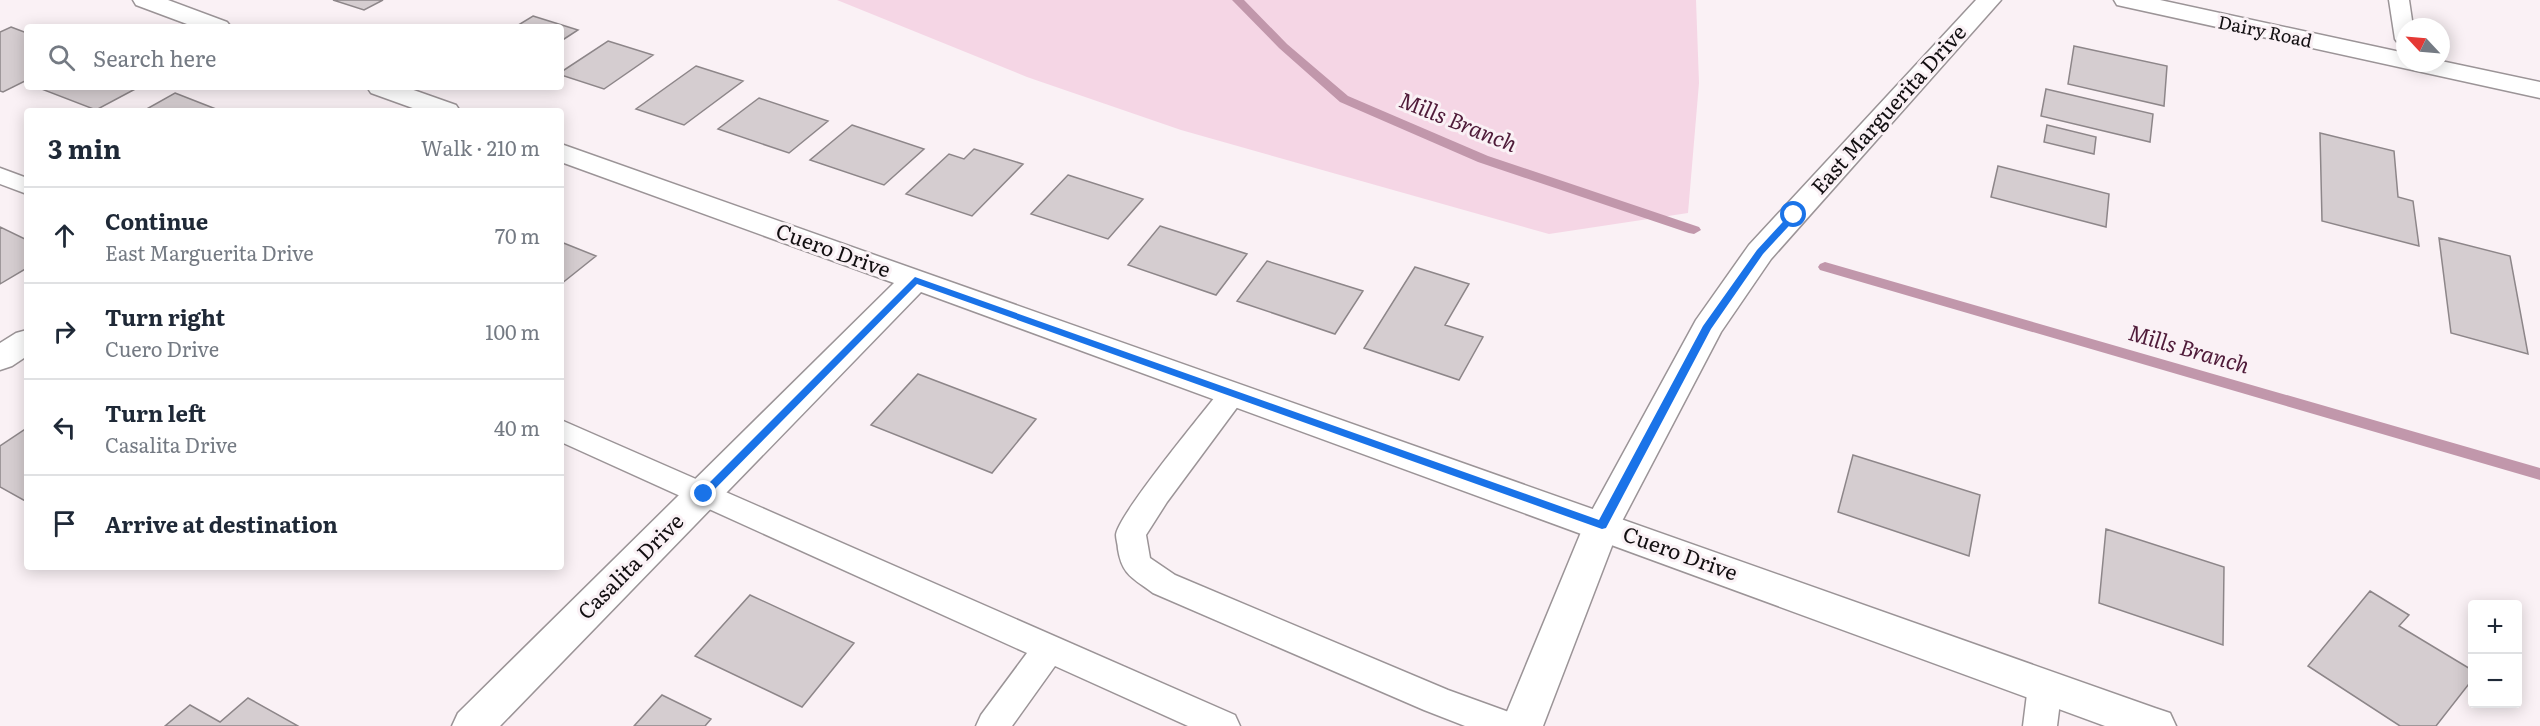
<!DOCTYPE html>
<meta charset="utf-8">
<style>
body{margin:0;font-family:Literata,serif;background:#f6f6f7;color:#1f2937}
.controls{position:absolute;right:18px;bottom:18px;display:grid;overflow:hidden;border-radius:6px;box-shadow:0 3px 15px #0003}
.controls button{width:54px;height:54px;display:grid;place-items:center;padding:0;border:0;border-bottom:2px solid #e0e1e3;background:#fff;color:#1f2937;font:30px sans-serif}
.compass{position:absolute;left:2396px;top:18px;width:54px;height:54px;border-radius:50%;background:#fff;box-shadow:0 3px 15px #0003;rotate:296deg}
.stop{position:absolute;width:18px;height:18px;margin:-14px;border:4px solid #1a73e8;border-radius:50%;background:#fff}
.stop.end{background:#1a73e8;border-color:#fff;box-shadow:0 2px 6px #0008}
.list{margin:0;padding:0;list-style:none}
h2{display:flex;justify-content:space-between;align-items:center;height:78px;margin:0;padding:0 24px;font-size:26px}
h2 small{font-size:20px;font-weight:400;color:#747a83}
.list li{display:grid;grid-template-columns:39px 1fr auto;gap:18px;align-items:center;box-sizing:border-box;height:96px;padding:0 24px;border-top:2px solid #e0e1e3}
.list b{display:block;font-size:22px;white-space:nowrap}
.list p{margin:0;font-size:20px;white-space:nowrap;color:#747a83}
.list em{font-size:20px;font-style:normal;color:#747a83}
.icon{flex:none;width:33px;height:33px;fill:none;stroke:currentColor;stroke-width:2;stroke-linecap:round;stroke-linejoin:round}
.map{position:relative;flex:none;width:2540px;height:726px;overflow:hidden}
.search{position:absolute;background:#fff;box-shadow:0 3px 15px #0003;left:24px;top:24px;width:540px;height:66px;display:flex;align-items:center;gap:15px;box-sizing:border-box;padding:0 21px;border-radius:6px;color:#747a83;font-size:22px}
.panel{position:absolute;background:#fff;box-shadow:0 3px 15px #0003;left:24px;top:108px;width:540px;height:462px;border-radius:6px}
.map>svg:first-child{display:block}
.green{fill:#f5d6e5}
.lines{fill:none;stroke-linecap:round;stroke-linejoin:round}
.stream{fill:#c197ab;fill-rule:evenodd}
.building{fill:#d5cdd0;stroke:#8d8689;stroke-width:1.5}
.service-casing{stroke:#9b9497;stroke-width:3}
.minor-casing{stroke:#9b9497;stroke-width:3}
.tertiary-casing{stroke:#9b9497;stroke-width:3}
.service{fill:#fff;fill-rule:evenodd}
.minor{fill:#fff;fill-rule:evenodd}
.tertiary{fill:#fff;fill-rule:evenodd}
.route{fill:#1a73e8}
.labels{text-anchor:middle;stroke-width:6;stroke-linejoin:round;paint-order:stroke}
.far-street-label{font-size:18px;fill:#120f11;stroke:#faf1f5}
.street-label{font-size:21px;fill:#120f11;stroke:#faf1f5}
.water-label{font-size:22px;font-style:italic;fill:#4f1b39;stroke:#faf1f5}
</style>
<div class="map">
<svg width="2540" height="726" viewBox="0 0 2540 726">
<rect width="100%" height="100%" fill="#faf1f5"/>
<path class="green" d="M837,0H1696L1699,83L1688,213L1549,234L1181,130L1027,77Z"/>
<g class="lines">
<path class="stream" d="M1232,0H1244L1287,44L1348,96L1488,156L1699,227L1701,230L1694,234L1689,233L1478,162L1340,102L1279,48Z
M1825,262L2540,468V480L1820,270L1818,267L1820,264Z"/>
</g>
<path class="building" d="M333,0H383L364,10Z
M533,16L578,30L561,41V27H515Z
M11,27L27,33V80L3,92L0,91V32Z
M608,41L653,55L604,89L561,75V72Z
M2074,46L2167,66L2164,106L2068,84Z
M696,66L743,81L684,125L636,109Z
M50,87H139L96,110L44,90Z
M2046,89L2153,114L2150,142L2041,116Z
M175,93L221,111H143Z
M759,98L828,121L789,153L718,129Z
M852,125L924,149L884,185L810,160Z
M2047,125L2096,137L2094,154L2044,142Z
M2320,133L2394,151L2398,197L2413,201L2419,246L2322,221Z
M974,149L1023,164L972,216L906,194L949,154L964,159Z
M1998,166L2109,194L2106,227L1991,197Z
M1068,175L1143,199L1108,239L1031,214Z
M1160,226L1247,254L1216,295L1128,265Z
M0,227L27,240V268L0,284Z
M2439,238L2510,256L2528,354L2451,333Z
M561,242L596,256L561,284Z
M1267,261L1363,291L1335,334L1237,301Z
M1415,267L1469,284L1445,325L1483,337L1459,380L1364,348Z
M918,374L1036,419L992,473L871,425Z
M27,428V502L0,487V446Z
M1853,455L1980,495L1969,556L1838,512Z
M2106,529L2224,567L2223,645L2099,603Z
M2370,591L2409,615L2399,626L2472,670V680L2436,726H2400L2308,666Z
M750,595L854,643L802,707L695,656Z
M662,695L711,719L705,726H634Z
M248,698L298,726H165L190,705L220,722Z"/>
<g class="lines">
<g class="service-casing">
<path id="service" d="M2389,0H2409L2413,27H2405V45L2398,43L2395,39Z
M0,168L27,178V194L0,184Z
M1233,384L1243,387L1247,394L1167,502L1146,535L1150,558L1175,575L1448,690L1517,715L1522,726H1465L1424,710L1153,593C1133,578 1122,575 1118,549C1118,545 1116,539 1116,535C1117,516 1206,409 1223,387Z
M561,420L1235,715L1240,726H1188L1055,666L1012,726H976L981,715L1027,653L561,442Z
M2045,672L2057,676L2062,686L2057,726H2023L2028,686L2033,676Z"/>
</g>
<g class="minor-casing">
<path id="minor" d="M133,0H168L227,22L231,27H195L136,5Z
M367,87H405L456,105L460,111H421L371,93Z
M561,144L2155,708L2170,713L2176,726H2105L921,292L500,726H452L458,713L894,283L561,162Z
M27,330V356L12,366L0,370V343L16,333Z"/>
</g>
<g class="tertiary-casing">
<path id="tertiary" d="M1976,0H2001L1771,259L1721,332L1620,525L1543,726H1501L1584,525L1696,320L1749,245Z
M2114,0H2160L2405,53V63H2441V61L2540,82V98L2126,7L2117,5Z"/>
</g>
<use href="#service" class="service"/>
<use href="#minor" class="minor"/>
<use href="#tertiary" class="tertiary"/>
</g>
<path class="route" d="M1791,213L1799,215L1763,254L1711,329L1606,528L1602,529L917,284L707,497L704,498L698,494L915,277L1599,520L1703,326L1757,250Z"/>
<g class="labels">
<g class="far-street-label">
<text transform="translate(2265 32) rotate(12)" y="6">Dairy Road</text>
</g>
<g class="street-label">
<text transform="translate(1889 110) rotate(-48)" y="7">East Marguerita Drive</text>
<text transform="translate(833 251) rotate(20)" y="7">Cuero Drive</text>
<text transform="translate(1680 554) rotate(20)" y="7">Cuero Drive</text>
<text transform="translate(631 567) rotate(-45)" y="7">Casalita Drive</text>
</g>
<g class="water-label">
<text transform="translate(1458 122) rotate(22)" y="8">Mills Branch</text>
<text transform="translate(2189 349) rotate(16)" y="8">Mills Branch</text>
</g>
</g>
</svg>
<div class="controls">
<button>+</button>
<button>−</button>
</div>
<svg class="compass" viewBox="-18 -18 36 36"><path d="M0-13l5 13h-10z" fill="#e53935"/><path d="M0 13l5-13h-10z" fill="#747a83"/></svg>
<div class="stop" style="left:1794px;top:215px"></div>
<div class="stop end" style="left:704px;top:494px"></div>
<div class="search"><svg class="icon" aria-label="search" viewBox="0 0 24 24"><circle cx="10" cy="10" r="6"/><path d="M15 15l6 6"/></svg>Search here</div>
<section class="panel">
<h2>3 min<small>Walk · 210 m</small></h2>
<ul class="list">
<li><svg class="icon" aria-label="ahead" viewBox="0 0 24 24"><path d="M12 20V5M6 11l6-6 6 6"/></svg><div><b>Continue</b><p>East Marguerita Drive</p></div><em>70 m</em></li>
<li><svg class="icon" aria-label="right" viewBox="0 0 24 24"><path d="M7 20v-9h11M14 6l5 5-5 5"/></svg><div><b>Turn right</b><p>Cuero Drive</p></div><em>100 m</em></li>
<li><svg class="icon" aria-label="left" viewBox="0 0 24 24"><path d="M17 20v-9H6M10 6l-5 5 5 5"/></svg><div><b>Turn left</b><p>Casalita Drive</p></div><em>40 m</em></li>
<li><svg class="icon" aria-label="arrive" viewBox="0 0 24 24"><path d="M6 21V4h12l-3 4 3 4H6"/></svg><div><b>Arrive at destination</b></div></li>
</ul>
</section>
</div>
